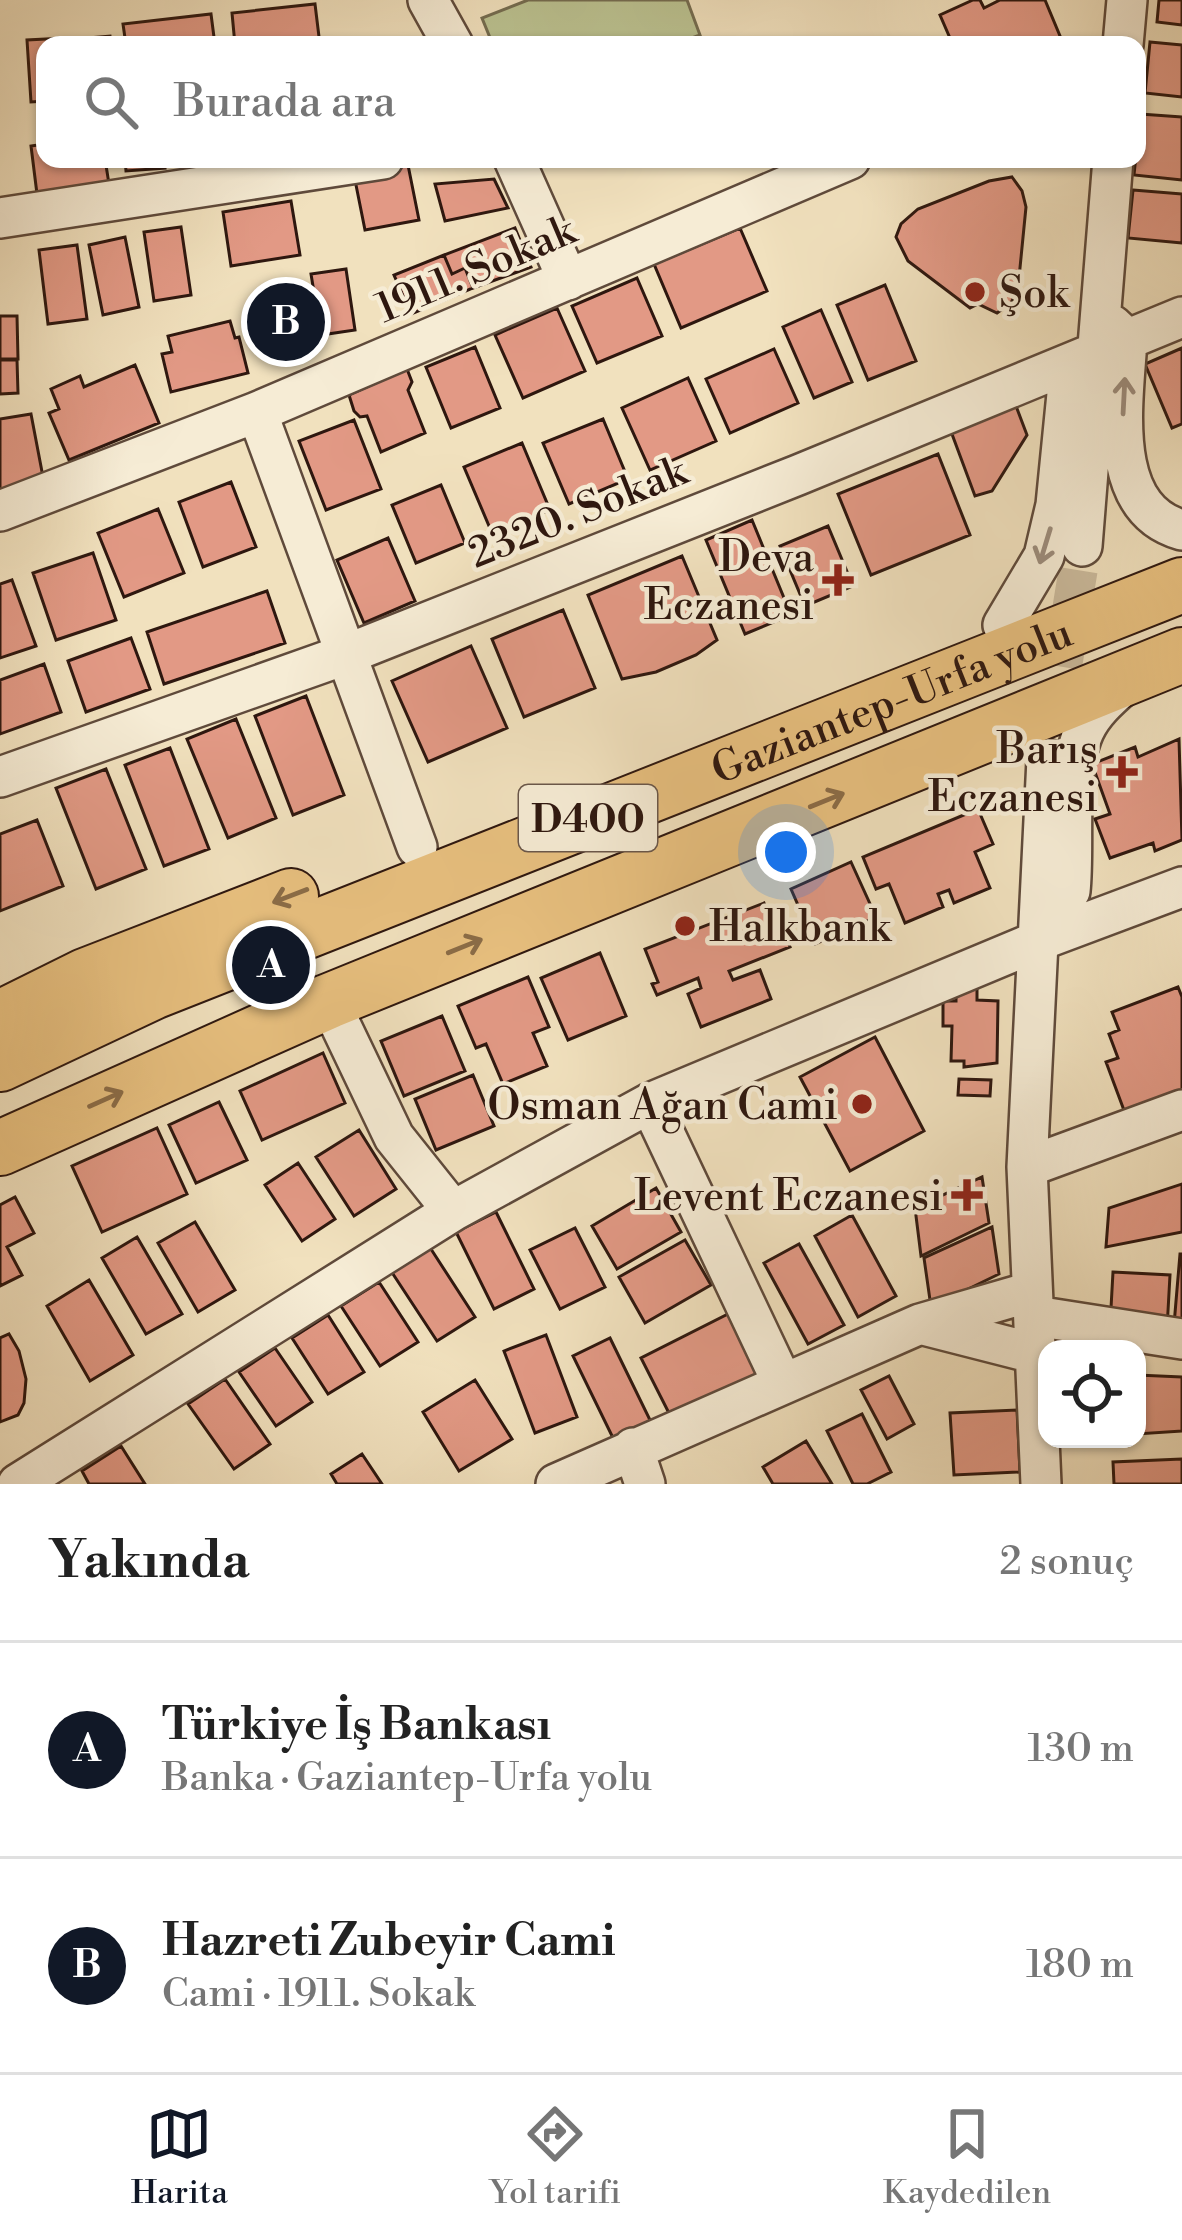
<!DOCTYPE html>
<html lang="tr">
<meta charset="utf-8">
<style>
body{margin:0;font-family:"Libre Bodoni",serif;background:#f2f2f2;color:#222}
.controls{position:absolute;right:36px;bottom:36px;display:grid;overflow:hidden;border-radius:24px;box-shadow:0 3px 9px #0004}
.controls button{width:108px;height:108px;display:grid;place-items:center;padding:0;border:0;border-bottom:3px solid #e0e0e0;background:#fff;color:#222;font:60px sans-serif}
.you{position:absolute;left:786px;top:852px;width:42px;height:42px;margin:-30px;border:9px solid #fff;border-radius:50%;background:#1a73e8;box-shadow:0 0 0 18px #1a73e833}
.badge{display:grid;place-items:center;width:78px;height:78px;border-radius:50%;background:#111827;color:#fff;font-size:39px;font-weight:700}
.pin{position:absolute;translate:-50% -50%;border:6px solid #fff;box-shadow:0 3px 12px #0006}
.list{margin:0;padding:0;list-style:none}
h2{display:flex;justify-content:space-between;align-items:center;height:156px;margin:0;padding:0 48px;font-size:51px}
h2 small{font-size:39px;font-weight:400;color:#767676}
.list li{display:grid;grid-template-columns:78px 1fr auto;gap:36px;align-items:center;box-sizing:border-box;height:216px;padding:0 48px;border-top:3px solid #e0e0e0}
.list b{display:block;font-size:45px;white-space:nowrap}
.list p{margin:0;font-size:39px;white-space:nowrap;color:#767676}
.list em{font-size:39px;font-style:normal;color:#767676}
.icon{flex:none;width:66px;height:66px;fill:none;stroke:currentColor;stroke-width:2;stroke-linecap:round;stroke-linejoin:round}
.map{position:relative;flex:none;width:1182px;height:1484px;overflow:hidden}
.search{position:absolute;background:#fff;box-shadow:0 3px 9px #0004;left:36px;right:36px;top:36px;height:132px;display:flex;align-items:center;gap:30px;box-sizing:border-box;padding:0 42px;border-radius:24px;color:#767676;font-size:45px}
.sheet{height:588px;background:#fff}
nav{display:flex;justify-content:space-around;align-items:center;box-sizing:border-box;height:168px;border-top:3px solid #e0e0e0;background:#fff;font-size:33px;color:#767676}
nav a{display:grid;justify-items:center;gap:6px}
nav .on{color:#111827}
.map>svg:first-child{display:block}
.green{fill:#bbc291;stroke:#746c50;stroke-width:3}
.building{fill:#e29985;stroke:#2e170f;stroke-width:3}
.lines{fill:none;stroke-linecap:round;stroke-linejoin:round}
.minor-tunnel{stroke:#cab99b;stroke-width:39;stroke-dasharray:39 20;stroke-linecap:butt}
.minor-casing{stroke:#5f4a3b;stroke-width:44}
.highway-casing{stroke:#2e170f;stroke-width:58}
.minor{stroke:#f6ecd5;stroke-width:39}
.highway{stroke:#e8c07f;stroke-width:54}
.oneway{stroke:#9c8c7c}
.oneway2{stroke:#8b6c47}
.poi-dot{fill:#8f2418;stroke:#f6ecd5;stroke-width:4.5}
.labels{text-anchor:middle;stroke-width:9;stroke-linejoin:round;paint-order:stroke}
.shield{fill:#f6ecd5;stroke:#6a574a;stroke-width:3}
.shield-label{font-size:39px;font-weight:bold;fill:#2e170f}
.street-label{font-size:42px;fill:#2e170f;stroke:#f6ecd5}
.poi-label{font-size:42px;fill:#2e170f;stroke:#f6ecd5;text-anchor:end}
</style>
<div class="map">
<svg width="1182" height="1484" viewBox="0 0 1182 1484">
<rect width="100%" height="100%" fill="#f1e1be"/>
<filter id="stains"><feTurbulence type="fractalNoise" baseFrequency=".00167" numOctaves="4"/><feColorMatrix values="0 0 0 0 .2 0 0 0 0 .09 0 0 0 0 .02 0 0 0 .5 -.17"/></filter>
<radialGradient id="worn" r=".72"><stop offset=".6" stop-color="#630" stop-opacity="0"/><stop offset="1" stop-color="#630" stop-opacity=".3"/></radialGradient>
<path class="green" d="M528,0H687L700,35L673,45H493L482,18Z"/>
<path class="building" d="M973,0H980L984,8L1000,0H1045L1060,36L1039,45H953L940,15Z
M1159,0H1182V25L1157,22Z
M315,4L320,45H235L232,13Z
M211,14L215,45H126L123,24Z
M110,36L111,45H76L75,39Z
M65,38L66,45H45V101L31,102L27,40Z
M1150,42L1182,45V97L1145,93Z
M1140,114L1182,117V180L1134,175Z
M45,144V159H105L109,184L37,194L31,146Z
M125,159H164L165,168L126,171Z
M183,159H210L213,176L186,180Z
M408,165L419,220L365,230L354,175Z
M1012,177L1022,191L1026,207L1018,288L1011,303L997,313L978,304L970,308L908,261L896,237L901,224L918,209L989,181Z
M494,179L508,208L445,221L435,184Z
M1133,190L1182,194V243L1128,238Z
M291,201L300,255L231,266L223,212Z
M181,227L191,295L154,301L144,232Z
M515,228L531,267L473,288L465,268L452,274L444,255Z
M740,228L767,291L681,328L654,264Z
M125,237L139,307L103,315L89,245Z
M77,245L87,319L48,324L39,250Z
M444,255L452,274L465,268L473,288L411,314L394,275Z
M346,269L355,330L321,335L311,274Z
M637,278L662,336L597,363L572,306Z
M885,285L916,361L868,380L837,305Z
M305,291L306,352L267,353L266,292Z
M557,308L585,371L523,398L495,335Z
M821,310L852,382L814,398L783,327Z
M0,316H17L18,359H0Z
M230,321L235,338L239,337L248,373L171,392L162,354L172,352L168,336Z
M475,347L500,408L451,428L426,367Z
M1182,348V424L1172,428L1145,364Z
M774,349L798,403L730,433L706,379Z
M0,360H17L18,393L0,394Z
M135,365L159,423L69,460L49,413L59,409L51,389L80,376L84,387Z
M407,369L412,382L408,390L425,433L381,452L367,416L360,417L354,411L349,395Z
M688,378L716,441L650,470L622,408Z
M1013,398L1027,435L992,491L975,496L946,418Z
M31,414L43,477L0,492V419Z
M603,419L628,479L569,504L543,443Z
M354,420L381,489L326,510L299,441Z
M522,443L550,510L492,533L464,467Z
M938,454L970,535L871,575L838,494Z
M231,482L256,547L203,567L179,502Z
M441,485L465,543L416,563L392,505Z
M158,509L184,573L124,597L98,533Z
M752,520L791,615L745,634L706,540Z
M828,526L853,586L805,606L780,546Z
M388,538L415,601L364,623L337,560Z
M93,553L116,620L56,640L33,573Z
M682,556L717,640L696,655L656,672L622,679L588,595Z
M12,580L36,646L0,658V584Z
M267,591L285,643L164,684L147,632Z
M563,610L595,688L524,717L492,639Z
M131,638L150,689L86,712L68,661Z
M471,646L507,728L428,762L392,681Z
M44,664L61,712L0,734V680Z
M306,696L344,795L293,815L255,716Z
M236,719L276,818L228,838L187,739Z
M1179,739L1182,840L1155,851L1153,843L1110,858L1095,819L1110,814L1092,764L1135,747L1138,757Z
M170,748L209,849L164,866L125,765Z
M106,769L146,869L96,889L56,788Z
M978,809L993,844L975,852L990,888L954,903L949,890L938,894L943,907L905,923L889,884L876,889L863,857Z
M37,820L63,886L0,911V834Z
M851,862L876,917L815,944L791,889Z
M764,903L774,928L781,926L790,947L729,971L733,980L760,970L771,999L701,1027L688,994L701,988L698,978L657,995L652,984L658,982L645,949Z
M600,953L626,1016L568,1040L541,978Z
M528,977L549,1027L533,1033L547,1066L503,1084L486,1044L476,1048L458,1006Z
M1178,987L1182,997V1101L1128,1121L1106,1062L1118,1058L1109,1034L1119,1030L1112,1012Z
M956,988L977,989V1000L998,1001L997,1063L964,1067V1061H951L952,1026H943V1001H956Z
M442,1016L465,1071L404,1096L381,1041Z
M875,1037L924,1131L850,1171L800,1077Z
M323,1053L345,1103L262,1140L240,1091Z
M473,1075L494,1126L436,1150L415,1099Z
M959,1079L991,1080L990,1096L958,1095Z
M219,1102L247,1160L196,1183L169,1125Z
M157,1128L187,1194L102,1232L72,1166Z
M359,1130L396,1189L354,1216L316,1157Z
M298,1163L335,1219L302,1241L265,1185Z
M982,1177L989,1223L921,1256L915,1208Z
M1182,1184V1232L1106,1247L1109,1208Z
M656,1188L681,1232L617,1269L592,1226Z
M15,1197L34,1233L7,1247L22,1275L0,1286V1205Z
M496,1212L534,1289L494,1309L456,1232Z
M852,1215L896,1296L858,1317L815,1236Z
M195,1222L235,1290L198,1312L158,1243Z
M992,1227L999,1274L931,1307L924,1258Z
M575,1228L605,1287L560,1309L530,1250Z
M137,1237L182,1314L146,1334L102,1258Z
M685,1240L711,1285L645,1323L619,1277Z
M799,1244L844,1325L808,1344L764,1263Z
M429,1246L475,1317L437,1341L391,1271Z
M1180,1254H1182V1326L1174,1325Z
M1113,1272L1170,1275L1167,1329L1110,1326Z
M89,1280L133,1355L90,1381L47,1306Z
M379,1282L418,1342L380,1366L341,1306Z
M728,1314L763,1381L675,1425L641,1358Z
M328,1315L364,1372L328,1394L292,1338Z
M9,1334L19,1351L26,1379L24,1403L18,1415L0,1422V1338Z
M546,1335L577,1417L535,1433L504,1351Z
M610,1338L651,1422L614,1440L573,1356Z
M275,1348L312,1402L276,1426L239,1372Z
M1137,1375L1182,1377V1431L1137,1434Z
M889,1376L914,1424L887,1439L861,1390Z
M225,1379L270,1444L234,1469L188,1404Z
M475,1380L512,1439L459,1471L423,1412Z
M1017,1410L1020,1472L954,1475L950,1413Z
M862,1414L891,1472L867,1484H853L827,1431Z
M806,1441L832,1484H773L763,1467Z
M121,1446L145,1484H89L82,1471Z
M362,1454L382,1484H337L331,1474Z
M1182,1459V1484H1114L1113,1462Z"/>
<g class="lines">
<path class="minor-tunnel" d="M1053,725L1082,546"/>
<g class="minor-casing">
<path id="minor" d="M428,0L453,45
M1123,45L1127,0
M514,159L568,280
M0,218L383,159
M1112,325L1127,339C1124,399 1104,508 1182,530
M257,412L417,847
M0,511L257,412L850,159
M1082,546L1113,159
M1003,625L1044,556L1056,505L1067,394
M0,777L347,654L798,475L1182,317
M1040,922L1070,891C1075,844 1065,773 1084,731C1093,711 1110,697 1127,682
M329,1001L394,1137L453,1211
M650,1103L783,1384
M1027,1167L1182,1110
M1035,1316L1182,1339
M920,1324L1033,1353
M633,1448L645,1484
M18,1484L453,1211L650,1103L1038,941L1182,887
M556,1484L920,1324L1030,1292
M1041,1484L1027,1167L1047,759"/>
</g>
<g class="highway-casing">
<g id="highway">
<path d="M0,1018L85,976L291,896"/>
<path id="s1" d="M0,1064L153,992L1182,585"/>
<path d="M0,1148L329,1001L1182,655"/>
</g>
</g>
<use href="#minor" class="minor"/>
<use href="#highway" class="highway"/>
</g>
<defs><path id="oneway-shaft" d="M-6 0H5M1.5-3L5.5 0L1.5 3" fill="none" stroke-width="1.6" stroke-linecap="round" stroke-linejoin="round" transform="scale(3)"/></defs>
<g class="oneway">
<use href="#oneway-shaft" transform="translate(1124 396) rotate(-87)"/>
<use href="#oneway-shaft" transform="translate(1045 546) rotate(107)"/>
</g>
<g class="oneway2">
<use href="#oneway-shaft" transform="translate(827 800) rotate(-22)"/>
<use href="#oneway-shaft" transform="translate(290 896) rotate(159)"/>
<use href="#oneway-shaft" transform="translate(465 946) rotate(-22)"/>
<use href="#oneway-shaft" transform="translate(106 1099) rotate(-24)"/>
</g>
<g class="poi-dot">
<circle cx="975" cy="292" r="12"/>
<path d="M832 562h12v12h12v12h-12v12h-12v-12h-12v-12h12z"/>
<path d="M1116 754h12v12h12v12h-12v12h-12v-12h-12v-12h12z"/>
<circle cx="685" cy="926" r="12"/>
<circle cx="862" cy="1104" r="12"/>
<path d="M961 1177h12v12h12v12h-12v12h-12v-12h-12v-12h12z"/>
</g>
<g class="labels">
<rect class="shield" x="519" y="785" width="138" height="66" rx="9"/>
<g class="shield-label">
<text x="588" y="832">D400</text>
</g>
<g class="street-label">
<text transform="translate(475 268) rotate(-23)" y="15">1911. Sokak</text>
<text transform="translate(577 511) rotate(-22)" y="15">2320. Sokak</text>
<text dy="15" stroke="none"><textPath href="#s1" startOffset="963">Gaziantep-Urfa yolu</textPath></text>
</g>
<g class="poi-label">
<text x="999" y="307" text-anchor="start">Şok</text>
<text x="814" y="571">Deva<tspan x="814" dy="48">Eczanesi</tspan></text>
<text x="1098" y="763">Barış<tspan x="1098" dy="48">Eczanesi</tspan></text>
<text x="709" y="941" text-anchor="start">Halkbank</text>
<text x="838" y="1119">Osman Ağan Cami</text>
<text x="943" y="1210">Levent Eczanesi</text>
</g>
</g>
<rect width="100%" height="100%" filter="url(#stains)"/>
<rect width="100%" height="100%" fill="url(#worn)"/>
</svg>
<div class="controls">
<button><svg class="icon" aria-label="locate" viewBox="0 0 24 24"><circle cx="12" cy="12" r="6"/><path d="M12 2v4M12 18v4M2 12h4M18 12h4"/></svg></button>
</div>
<div class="you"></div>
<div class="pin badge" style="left:271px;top:965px">A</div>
<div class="pin badge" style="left:286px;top:322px">B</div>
<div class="search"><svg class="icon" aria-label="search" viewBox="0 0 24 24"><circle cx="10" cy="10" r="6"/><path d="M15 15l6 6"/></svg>Burada ara</div>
</div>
<section class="sheet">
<h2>Yakında<small>2 sonuç</small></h2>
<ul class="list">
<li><span class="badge">A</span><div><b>Türkiye İş Bankası</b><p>Banka · Gaziantep-Urfa yolu</p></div><em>130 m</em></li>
<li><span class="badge">B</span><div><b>Hazreti Zubeyir Cami</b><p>Cami · 1911. Sokak</p></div><em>180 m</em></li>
</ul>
</section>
<nav>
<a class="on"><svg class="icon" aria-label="map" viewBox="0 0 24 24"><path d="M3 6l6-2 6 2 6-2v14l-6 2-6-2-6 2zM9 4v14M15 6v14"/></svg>Harita</a>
<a><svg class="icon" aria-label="directions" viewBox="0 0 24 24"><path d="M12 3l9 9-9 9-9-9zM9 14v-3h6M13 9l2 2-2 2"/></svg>Yol tarifi</a>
<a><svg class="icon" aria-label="saved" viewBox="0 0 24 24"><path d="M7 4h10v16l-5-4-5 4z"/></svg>Kaydedilen</a>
</nav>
